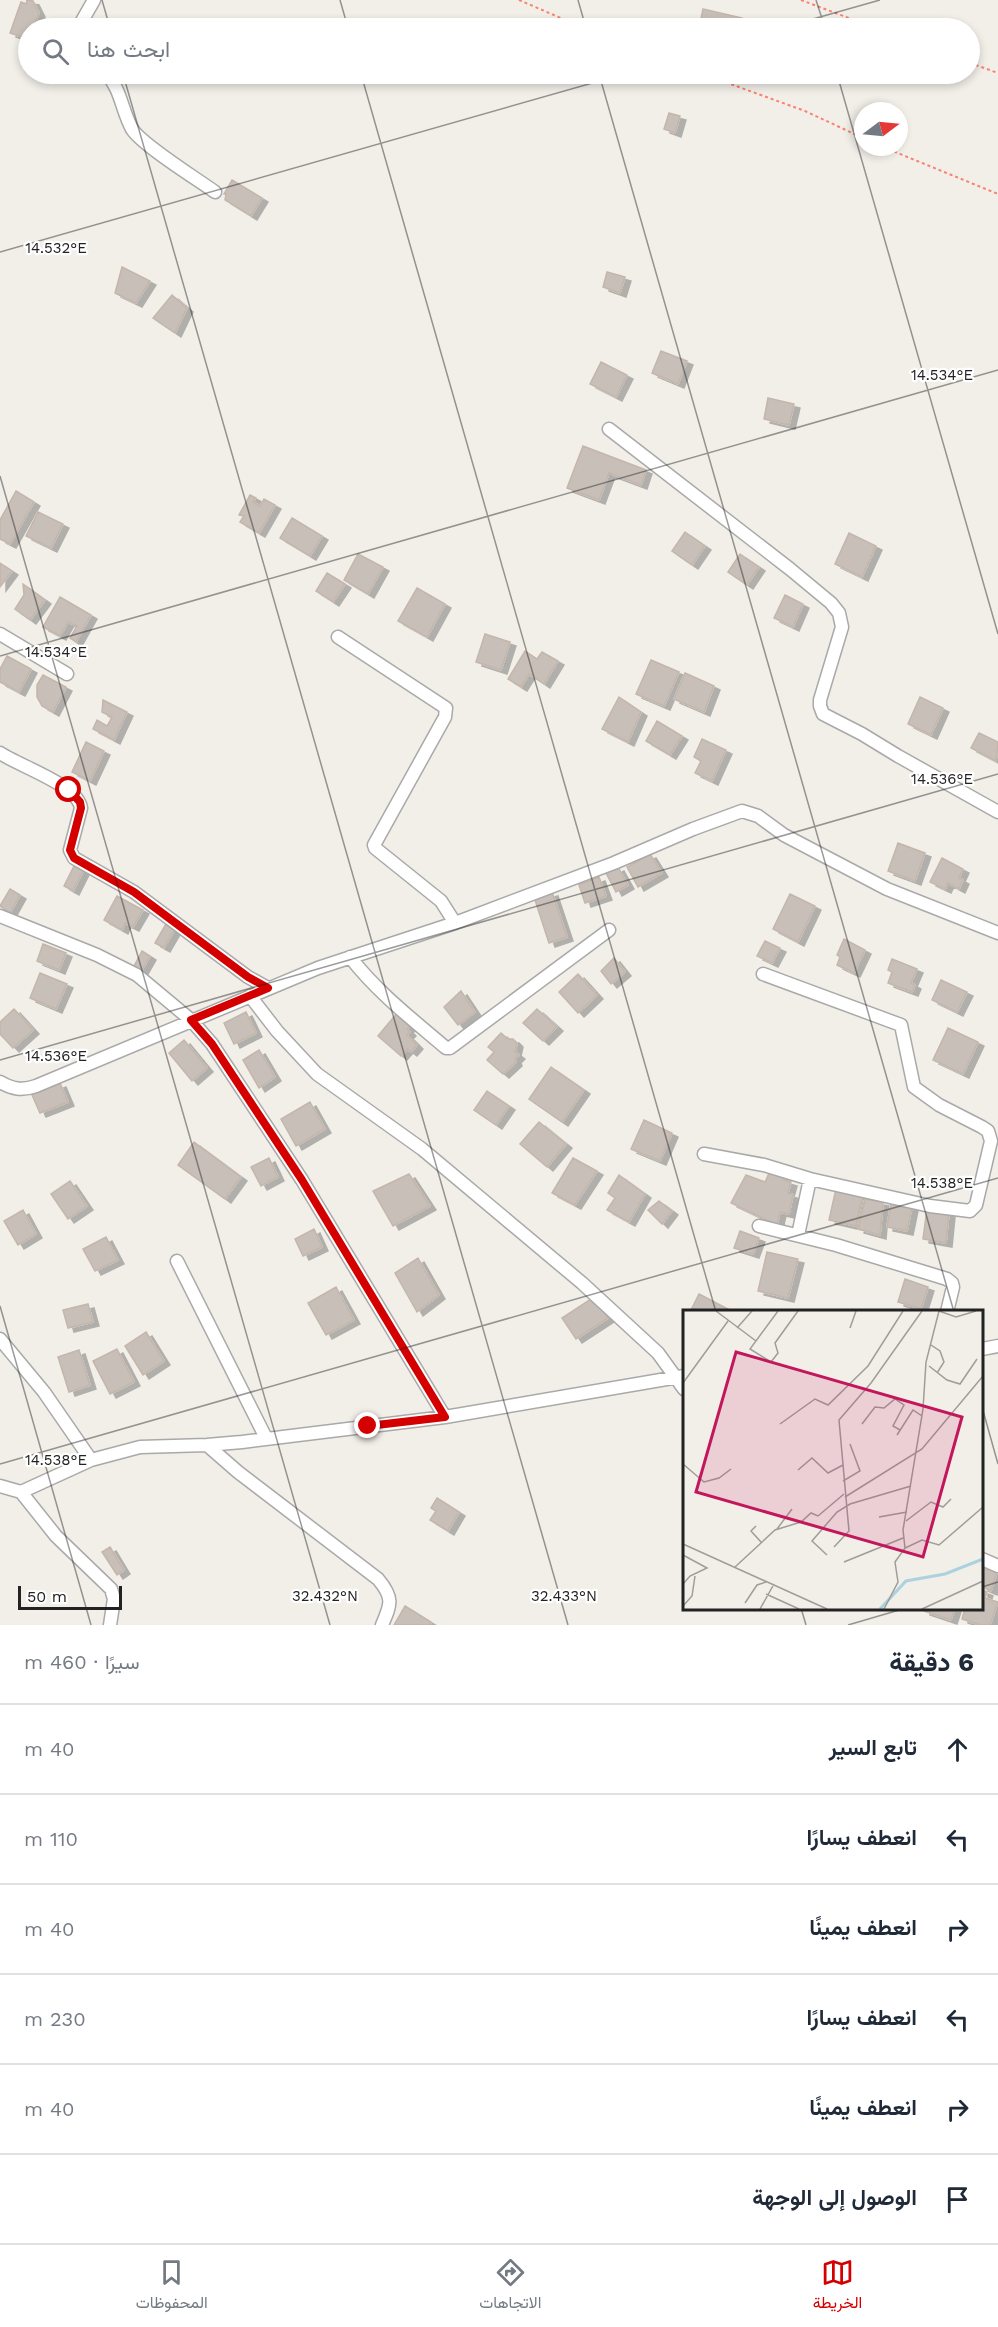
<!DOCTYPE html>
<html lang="ar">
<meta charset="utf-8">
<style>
body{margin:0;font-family:"Work Sans",Vazirmatn,sans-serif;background:#f6f6f7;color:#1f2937;direction:rtl}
.compass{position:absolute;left:854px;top:102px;width:54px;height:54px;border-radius:50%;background:#fff;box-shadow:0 3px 9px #0003;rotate:74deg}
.scale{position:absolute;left:18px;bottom:15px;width:104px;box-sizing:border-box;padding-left:6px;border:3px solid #222;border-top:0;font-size:16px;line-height:21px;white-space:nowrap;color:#222;-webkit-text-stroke:4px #fff;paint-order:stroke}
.stop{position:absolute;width:18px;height:18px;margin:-14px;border:4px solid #d40000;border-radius:50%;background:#fff}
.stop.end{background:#d40000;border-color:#fff;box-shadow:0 2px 6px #0008}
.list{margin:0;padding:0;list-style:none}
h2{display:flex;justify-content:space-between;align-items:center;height:78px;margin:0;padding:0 24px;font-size:26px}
h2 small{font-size:20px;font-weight:400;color:#747a83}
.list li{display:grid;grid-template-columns:39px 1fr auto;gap:18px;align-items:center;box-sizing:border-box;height:90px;padding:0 24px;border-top:2px solid #e0e1e3}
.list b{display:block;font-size:22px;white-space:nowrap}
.list em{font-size:20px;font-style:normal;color:#747a83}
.icon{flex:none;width:33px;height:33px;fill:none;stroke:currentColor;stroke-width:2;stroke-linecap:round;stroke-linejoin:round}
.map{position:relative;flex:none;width:998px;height:1625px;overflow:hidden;direction:ltr}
.search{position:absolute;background:#fff;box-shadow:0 3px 9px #0003;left:18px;right:18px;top:18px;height:66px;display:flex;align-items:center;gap:15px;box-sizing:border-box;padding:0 21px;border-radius:33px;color:#747a83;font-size:22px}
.sheet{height:618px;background:#fff}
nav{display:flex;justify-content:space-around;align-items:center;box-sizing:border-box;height:84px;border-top:2px solid #e0e1e3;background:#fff;font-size:16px;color:#747a83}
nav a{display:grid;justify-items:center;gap:3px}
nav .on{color:#d40000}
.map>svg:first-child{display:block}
.building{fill:#c7bfb8;stroke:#c4b6ab;stroke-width:1.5;filter:url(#shadow)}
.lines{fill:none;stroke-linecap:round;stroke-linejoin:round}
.street-casing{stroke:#a9a9a9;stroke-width:15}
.path{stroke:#fa8072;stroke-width:2;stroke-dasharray:3 3;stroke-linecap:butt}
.street{stroke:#fff;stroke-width:12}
.route{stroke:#d40000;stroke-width:8}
.ticks{fill:none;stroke:#222;stroke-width:1.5;stroke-opacity:0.45}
.inset-river{fill:none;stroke:#aad3df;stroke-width:3}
.inset-road{fill:none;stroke:#9f9d99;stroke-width:1.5}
.view{fill:#c2185b;fill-opacity:0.15;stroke:#c2185b;stroke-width:3}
.inset-edge{fill:none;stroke:#222;stroke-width:3}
.ticks-label{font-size:15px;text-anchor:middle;fill:#222;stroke:#fff;stroke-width:4.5;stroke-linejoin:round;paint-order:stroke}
</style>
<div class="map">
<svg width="998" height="1625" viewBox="0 0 998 1625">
<defs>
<filter id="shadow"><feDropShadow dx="6" dy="4" stdDeviation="0" flood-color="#0004"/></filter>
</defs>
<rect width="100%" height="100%" fill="#f2efe9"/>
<path class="building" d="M27,0L33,1L39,13L33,28H28V39L10,33L21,2L26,4Z
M703,9L742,18L739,28H699Z
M669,113L680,116L675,133L664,129Z
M232,180L262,198L251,216L225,200L226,194H224Z
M122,267L150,281L136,303L115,293Z
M607,272L625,277L620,293L603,287Z
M172,295L187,308L175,333L153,318Z
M661,351L687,361L678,384L652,373Z
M601,362L627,375L616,397L590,384Z
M768,398L794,404L789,425L764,419Z
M583,446L646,470L641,485L609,473L599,500L567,488Z
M16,491L34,502L10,544L0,539V520Z
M250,495L256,498L253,502L260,506L264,499L275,505L259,533L240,522L244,516L239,515Z
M38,512L63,524L51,548L26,536Z
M292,518L322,536L310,556L280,538Z
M685,532L705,546L692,565L672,551Z
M849,533L876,546L862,577L835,564Z
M358,554L383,567L368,594L344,580Z
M740,554L759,567L747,585L728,572Z
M0,563L12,571L0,587Z
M327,573L345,584L333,602L316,591Z
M23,584L45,600L30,620L15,609L24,595Z
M417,588L445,604L427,637L398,621Z
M785,595L803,604L793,627L774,618Z
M60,597L91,615L76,642L70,638L77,626L68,622L60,636L43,627Z
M485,634L510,642L501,670L476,662Z
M525,651L537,659L542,652L558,661L544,684L529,674L521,687L508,679Z
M7,656L31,669L19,692L0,682V669Z
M651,660L679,672L664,706L636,694Z
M685,673L714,686L704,712L674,699Z
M43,675L66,687L53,712L42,706L37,697V685Z
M619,697L641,712L628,742L602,729Z
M920,697L943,708L931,735L908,724Z
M103,700L127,712L114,740L93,729L97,720L107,726L112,717L102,712Z
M657,721L682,736L670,755L646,741Z
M979,733L998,742L996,761L971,748Z
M702,739L726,750L712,781L695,773L701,761L694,757Z
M86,742L104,751L90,781L72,772Z
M898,843L925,853L915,881L888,871Z
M650,854L662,873L638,887L627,867Z
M942,858L963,869L959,878L963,880L959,889L948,883L945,889L930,882Z
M75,864L84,869L73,891L64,886Z
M618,867L628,885L616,892L606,873Z
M599,877L606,896L585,903L579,885Z
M10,889L20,895L10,913L0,906Z
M552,892L567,937L549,943L534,897Z
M790,894L815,906L798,942L773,929Z
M117,896L143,910L133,927L125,923L122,930L104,920Z
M166,924L175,929L164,948L155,943Z
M844,939L865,950L854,973L837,965L840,957L837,955Z
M765,941L780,948L772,963L757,956Z
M43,944L66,953L59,970L37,961Z
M142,951L150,956L141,972L133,968Z
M614,958L625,972L611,984L601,971Z
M892,959L917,969L911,983L915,985L912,992L888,983L892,972L888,970Z
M40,973L67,984L56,1009L30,998Z
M578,974L597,995L578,1013L559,992Z
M941,980L967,992L957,1012L932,1000Z
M461,991L475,1012L458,1025L444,1007Z
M14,1009L33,1030L13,1048L0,1034V1022Z
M537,1009L557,1027L543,1041L523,1023Z
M246,1012L256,1033L234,1044L224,1023Z
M397,1013L410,1026L407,1029L410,1032L407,1035L417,1045L411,1052L407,1049L401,1056L378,1036Z
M948,1028L978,1042L963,1074L933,1060Z
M501,1033L508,1039H513L517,1043L515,1052L519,1055L515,1059L516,1062L503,1074L487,1060L494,1052L488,1047Z
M184,1040L207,1068L192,1081L169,1053Z
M259,1050L275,1077L259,1088L243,1060Z
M551,1067L584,1090L562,1122L529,1099Z
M60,1083L68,1102L40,1113L32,1095Z
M487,1091L509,1106L496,1125L474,1110Z
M310,1102L325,1129L296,1146L281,1119Z
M644,1120L672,1133L660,1161L631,1149Z
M539,1122L566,1144L547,1167L520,1144Z
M194,1142L241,1177L225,1199L178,1165Z
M269,1158L278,1177L261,1186L251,1167Z
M573,1158L597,1171L575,1205L552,1193Z
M770,1171L784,1176V1180L791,1182L788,1193L793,1195L789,1214L780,1212L777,1225L731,1203L746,1175L765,1182Z
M409,1174L430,1206L393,1226L373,1191Z
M619,1175L645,1194L629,1222L607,1210L615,1198L608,1193Z
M70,1181L87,1206L68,1219L51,1194Z
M836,1189L863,1195L856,1226L829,1220Z
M865,1199L883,1202L880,1235L858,1229Z
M659,1201L672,1211L662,1224L648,1210Z
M891,1203L912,1207L907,1231L887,1227Z
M927,1209L949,1213L946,1243L923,1239Z
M23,1210L36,1234L18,1245L4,1221Z
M314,1229L322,1247L303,1256L295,1239Z
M740,1231L759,1238L753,1254L734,1248Z
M106,1237L118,1260L95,1271L83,1249Z
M767,1252L798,1259L788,1298L758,1291Z
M418,1258L439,1295L417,1312L395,1273Z
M905,1279L928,1287L921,1309L898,1302Z
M336,1287L354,1320L326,1335L308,1303Z
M699,1294L728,1309L726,1312H690Z
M594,1297L608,1318L576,1339L562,1318Z
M88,1304L93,1322L68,1328L63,1310Z
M146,1332L164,1361L143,1375L125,1346Z
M117,1349L134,1382L110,1394L93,1361Z
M79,1350L90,1385L69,1392L58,1357Z
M437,1498L459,1512L448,1531L430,1520L436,1511L431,1508Z
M110,1547L124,1570L117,1575L102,1552Z
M982,1568L997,1572L991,1591L982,1587Z
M982,1590L987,1592L985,1598L998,1602L990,1625H980L962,1619L965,1608H982Z
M405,1606L431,1622L430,1625H394Z
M924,1608H955L951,1620L924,1611Z"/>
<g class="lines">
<g class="street-casing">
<path id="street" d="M78,28L94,0
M107,74C121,90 122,111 132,129C142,145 197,179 215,192
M609,429L790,569L831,603L839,613L842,627L820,700V706L823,714L862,734L898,756L998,812
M0,634L67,674
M338,637L446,708L445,717L374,845L375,848L441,901L455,923
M0,753C19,766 78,785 81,808L70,850L74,858L134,892L248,977L268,988
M0,916L97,955L137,975L191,1020L212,1044L302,1180L445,1417
M350,957C377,992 412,1019 446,1048H450L609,930
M763,974L901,1025L914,1087L939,1105L982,1127L988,1131L991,1141L976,1205L970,1211L930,1206L810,1179L798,1235
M250,996L277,1031L317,1074L422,1149L582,1283L658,1353L684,1389
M0,1082C12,1089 22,1091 36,1086L318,968L455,923L614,863L693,829L742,811L758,816L784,835L887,889L998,933
M704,1154L764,1165L810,1179
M759,1226L836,1245L947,1279L952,1283L953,1287L947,1312
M177,1261L266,1438
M0,1339L44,1392L91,1460
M982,1349L998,1346
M207,1445L238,1472L378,1579C394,1598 391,1604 382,1625
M0,1486L21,1492L56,1536L111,1589L114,1599L110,1625
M21,1492L91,1460L140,1447L207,1445L242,1442L445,1417L684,1376
M982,1559L998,1566"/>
</g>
<path class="path" d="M519,0L584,28
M801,0L875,28
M970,63L998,73
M703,74L805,111L863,138
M883,147L998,194"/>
<use href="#street" class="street"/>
</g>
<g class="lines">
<path class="route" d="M69,790L80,802L81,808L70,850L74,858L134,892L248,977L268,988L191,1020L212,1044L302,1180L445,1417L368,1426"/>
</g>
<path class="ticks" d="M102,0L110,28M340,0L348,28M578,0L586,28M816,0L825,28M781,28L880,0M123,74L568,1625M361,74L716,1312M599,74L954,1312M837,74L998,634M0,252L624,74M0,476L330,1625M0,656L998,370M0,1060L998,774M0,1306L91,1625M982,1407L998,1464M0,1464L998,1178M982,1587L998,1582M801,1608L806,1625M848,1625L906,1608"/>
<g transform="translate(683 1310)">
<rect width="300" height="300" fill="#f2efe9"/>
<path class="inset-river" d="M197,299L223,271L262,264L300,249"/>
<path class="inset-road" d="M33,1L73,31M95,1L67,39L88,52L95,43L92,33L115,1M256,1L273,7L293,1M54,18L69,1M167,18L173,1M248,35L257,41L261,52L254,63M246,56L264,70L277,74L294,49M0,73L45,11M97,114L132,89L145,95L185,56L220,1M179,114L192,97L201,98L212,89L221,95L210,116L217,120M214,125L230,100L239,106M0,154L21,172L36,168L48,159M115,160L129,148L145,163L160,155M160,171L177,161L167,134M162,187L239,139L300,66M196,207L224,202M223,211L248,192L260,197L268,189M73,216L68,221L78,232M94,219L109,199M0,234L144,299M151,237L166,221L156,110L188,73L239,1M222,238L220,220L240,99L243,52L256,1M0,245L24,258L7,266L0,274M144,245L129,231L154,202L167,194L228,176M161,252L220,228M52,257L92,220L118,212L128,203L135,206L161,184M83,284L116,299M62,293L74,275L83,272M0,296L9,286L12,266M77,299L91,274M201,299L215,272L212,252L222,238L239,230L256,235L300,197M239,299L300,271"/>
<path class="view" d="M53,42L279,107L240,247L13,182Z"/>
<rect width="300" height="300" class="inset-edge"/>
</g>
<g class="ticks-label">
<text x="56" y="253">14.532°E</text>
<text x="942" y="380">14.534°E</text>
<text x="56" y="657">14.534°E</text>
<text x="942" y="784">14.536°E</text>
<text x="56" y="1061">14.536°E</text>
<text x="942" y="1188">14.538°E</text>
<text x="56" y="1465">14.538°E</text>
<text x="325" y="1601">32.432°N</text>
<text x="564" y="1601">32.433°N</text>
</g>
</svg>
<svg class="compass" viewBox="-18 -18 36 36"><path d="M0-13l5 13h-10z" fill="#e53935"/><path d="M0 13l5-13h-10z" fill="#747a83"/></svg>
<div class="scale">50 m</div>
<div class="stop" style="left:69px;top:790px"></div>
<div class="stop end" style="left:368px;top:1426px"></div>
<div class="search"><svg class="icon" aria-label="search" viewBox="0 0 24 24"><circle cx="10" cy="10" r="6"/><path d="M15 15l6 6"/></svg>ابحث هنا</div>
</div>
<section class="sheet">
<h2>6 دقيقة<small>سيرًا · 460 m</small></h2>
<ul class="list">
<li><svg class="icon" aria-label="ahead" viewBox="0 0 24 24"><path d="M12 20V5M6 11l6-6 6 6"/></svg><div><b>تابع السير</b></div><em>40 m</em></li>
<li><svg class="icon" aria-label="left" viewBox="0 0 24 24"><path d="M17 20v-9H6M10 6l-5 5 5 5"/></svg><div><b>انعطف يسارًا</b></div><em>110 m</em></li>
<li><svg class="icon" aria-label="right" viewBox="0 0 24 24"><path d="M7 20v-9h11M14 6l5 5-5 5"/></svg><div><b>انعطف يمينًا</b></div><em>40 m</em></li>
<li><svg class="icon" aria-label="left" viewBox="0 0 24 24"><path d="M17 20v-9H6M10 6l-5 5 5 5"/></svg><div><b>انعطف يسارًا</b></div><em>230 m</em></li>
<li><svg class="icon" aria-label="right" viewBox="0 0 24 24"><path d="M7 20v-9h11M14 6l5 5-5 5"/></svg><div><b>انعطف يمينًا</b></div><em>40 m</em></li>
<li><svg class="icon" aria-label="arrive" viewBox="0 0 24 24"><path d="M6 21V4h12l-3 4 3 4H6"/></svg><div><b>الوصول إلى الوجهة</b></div></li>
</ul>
</section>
<nav>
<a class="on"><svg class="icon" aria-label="map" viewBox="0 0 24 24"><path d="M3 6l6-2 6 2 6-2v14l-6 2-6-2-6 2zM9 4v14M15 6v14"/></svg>الخريطة</a>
<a><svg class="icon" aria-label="directions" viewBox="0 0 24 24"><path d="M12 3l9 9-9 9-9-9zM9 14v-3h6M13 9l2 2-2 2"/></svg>الاتجاهات</a>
<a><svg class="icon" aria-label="saved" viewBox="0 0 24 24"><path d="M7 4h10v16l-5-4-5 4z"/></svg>المحفوظات</a>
</nav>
